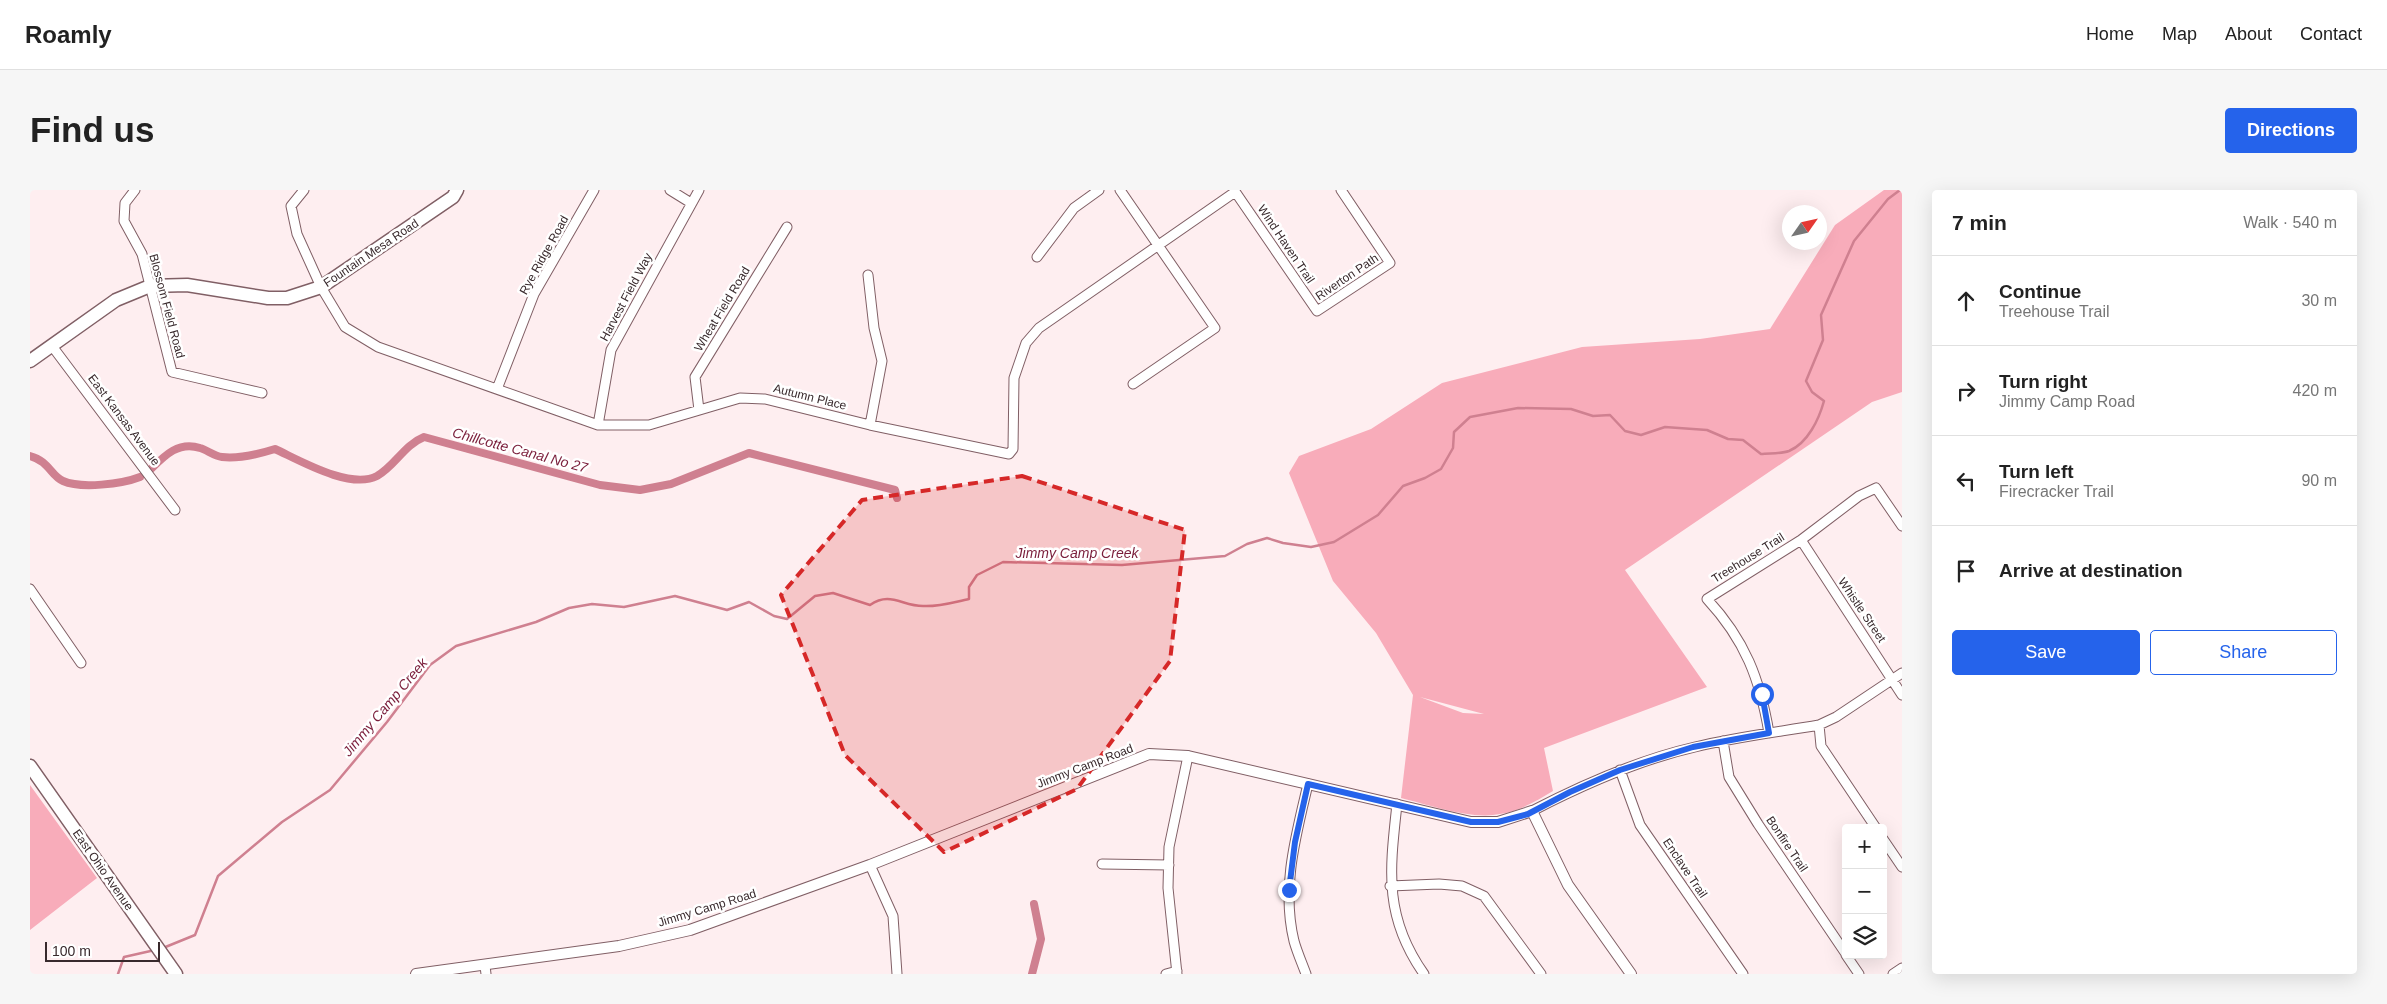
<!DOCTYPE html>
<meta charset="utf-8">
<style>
body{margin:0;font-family:Arial,sans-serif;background:#f6f6f6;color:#222}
.controls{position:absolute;right:15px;bottom:15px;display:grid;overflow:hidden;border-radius:5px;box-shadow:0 5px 20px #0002}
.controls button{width:45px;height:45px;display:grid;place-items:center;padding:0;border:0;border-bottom:1px solid #e0e0e0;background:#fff;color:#222;font:25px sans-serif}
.compass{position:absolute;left:1752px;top:15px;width:45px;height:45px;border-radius:50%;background:#fff;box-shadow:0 5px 20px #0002;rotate:56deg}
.scale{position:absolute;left:15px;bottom:12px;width:115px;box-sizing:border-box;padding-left:5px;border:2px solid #38292c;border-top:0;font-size:14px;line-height:18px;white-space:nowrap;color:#38292c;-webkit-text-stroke:4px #fff;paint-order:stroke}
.stop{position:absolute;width:15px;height:15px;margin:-11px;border:4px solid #2563eb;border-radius:50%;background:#fff}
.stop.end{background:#2563eb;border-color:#fff;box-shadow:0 1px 5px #0008}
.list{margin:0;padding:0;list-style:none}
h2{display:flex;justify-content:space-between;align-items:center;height:65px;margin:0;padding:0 20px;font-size:21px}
h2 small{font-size:16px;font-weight:400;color:#767676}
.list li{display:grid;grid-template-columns:32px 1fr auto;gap:15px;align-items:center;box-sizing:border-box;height:90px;padding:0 20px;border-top:1px solid #e0e0e0}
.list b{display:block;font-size:19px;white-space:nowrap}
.list p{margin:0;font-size:16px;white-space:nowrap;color:#767676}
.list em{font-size:16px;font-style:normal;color:#767676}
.actions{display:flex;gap:10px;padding:15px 20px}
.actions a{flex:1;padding:11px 0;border:1px solid #2563eb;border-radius:5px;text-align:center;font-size:18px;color:#2563eb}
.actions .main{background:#2563eb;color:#fff}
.icon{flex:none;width:28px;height:28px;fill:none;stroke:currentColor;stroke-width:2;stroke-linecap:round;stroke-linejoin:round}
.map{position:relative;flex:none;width:1872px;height:784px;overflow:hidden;border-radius:5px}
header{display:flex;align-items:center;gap:30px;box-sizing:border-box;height:70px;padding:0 25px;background:#fff;border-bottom:1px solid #e0e0e0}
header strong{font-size:24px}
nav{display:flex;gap:28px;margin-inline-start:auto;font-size:18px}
.intro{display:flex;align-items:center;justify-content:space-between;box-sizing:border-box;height:120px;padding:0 30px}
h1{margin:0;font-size:35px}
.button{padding:12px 22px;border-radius:5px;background:#2563eb;color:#fff;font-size:18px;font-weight:700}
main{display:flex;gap:30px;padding:0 30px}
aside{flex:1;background:#fff;border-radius:5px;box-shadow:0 5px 20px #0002}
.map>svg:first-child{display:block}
.green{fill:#f8acba;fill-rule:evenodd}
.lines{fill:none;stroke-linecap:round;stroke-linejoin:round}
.stream{stroke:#cf8090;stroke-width:2.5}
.canal{stroke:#cf8090;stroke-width:8}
.minor-casing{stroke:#805f65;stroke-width:11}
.tertiary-casing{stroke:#805f65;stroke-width:12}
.secondary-casing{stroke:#805f65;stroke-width:15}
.minor{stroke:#fff;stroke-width:9}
.tertiary{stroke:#fff;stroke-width:10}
.secondary{stroke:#fff;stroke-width:12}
.route{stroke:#2563eb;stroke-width:6}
.marked{fill:#d62828;fill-opacity:0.2;stroke:#d62828;stroke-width:4;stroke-dasharray:10 6;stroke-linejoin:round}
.labels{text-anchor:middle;stroke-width:5;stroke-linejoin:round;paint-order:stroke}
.street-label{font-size:12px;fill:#38292c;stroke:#fff}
.water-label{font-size:14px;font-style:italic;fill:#7a1d3a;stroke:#fff}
</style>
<header>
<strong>Roamly</strong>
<nav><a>Home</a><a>Map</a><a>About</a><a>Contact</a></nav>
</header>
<div class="intro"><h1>Find us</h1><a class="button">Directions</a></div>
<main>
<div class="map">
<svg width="1872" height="784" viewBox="0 0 1872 784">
<rect width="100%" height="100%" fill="#feeef0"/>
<path class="green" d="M1854,0H1872V202L1842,212L1595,380L1677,497L1514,558L1523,601C1506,611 1490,621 1470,624C1441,630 1400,615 1371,608L1383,505L1346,443L1303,391L1259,283L1269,266L1341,239L1412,193L1552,157L1670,149L1740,139L1805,35ZM1390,507L1454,524L1433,523Z
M0,595L67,688L0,740Z"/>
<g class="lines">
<path class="stream" d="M133,758L165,745L188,686L252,632L300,600L357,532L400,475L426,456L506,432L539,418L562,414L594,417L645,406L697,420L719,412L744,426L757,429L785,406L803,403L840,415C860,401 872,416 893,416C909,417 924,412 939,409V397L947,385L973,372L1092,375L1195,366L1217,354L1237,348L1253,353L1281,357L1304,352L1348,325L1373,296L1395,288L1411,279L1423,258L1424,242L1440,227L1488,218L1541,219L1563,226L1580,225L1595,241L1611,245L1635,237L1677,240L1698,249L1713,250L1731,264C1739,263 1751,264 1759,261C1778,253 1789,229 1794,211L1782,202L1776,191L1793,150L1791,125L1824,51L1858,9L1870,0
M88,784L94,767L125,760"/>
<path class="canal" d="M0,266C19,271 21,286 33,291C51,299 92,294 110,287
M121,279C135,265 149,251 170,258C177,260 184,266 192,267C209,269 229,264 245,259C269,270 320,300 347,286C365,276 374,255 394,247L570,295L610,300L641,294L719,263L865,300L867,308
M1002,784L1011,749L1004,714"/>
<g class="minor-casing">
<path id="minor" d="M105,0L95,13L94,31L112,64L142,182L232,203
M274,0L261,16L267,44L291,97L315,137L348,157L568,235H619L710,208L735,209L840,235L979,264L983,259L984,188L996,153L1009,138L1205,2
M640,0L661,13
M1090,0L1185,138L1103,194
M1204,0L1287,121L1360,73L1311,0
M1007,67L1044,18L1069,0
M838,85L844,138L852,171L840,235
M22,156L145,320
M467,199L504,104L564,0
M669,220L665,187L757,37
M568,235L581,160L669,0
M1771,350L1872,505
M0,399L51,473
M1789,535L1791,556L1846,638
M1739,543C1730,489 1715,450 1677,409L1771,350L1829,306L1846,298L1872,336
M1693,551L1699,587L1728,634L1816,764
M1590,580L1610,635L1713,784
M1367,614C1360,679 1353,726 1394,784
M1502,621C1554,594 1608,570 1665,557C1706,547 1748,542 1789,535L1806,527L1872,483
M1853,649L1872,677
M1072,674L1139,675
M840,675L863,726L867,784
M1360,696L1409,694L1432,696L1454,706L1511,784
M1816,765L1829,784
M455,776L456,784
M1136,784L1147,781
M1147,784L1138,698L1139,657L1158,566
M1276,784C1272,773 1267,762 1264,751C1251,698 1266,645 1278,594
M1863,784L1872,778"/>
</g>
<g class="tertiary-casing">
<path id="tertiary" d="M386,784L589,756L660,740L840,675L1119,564L1158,566L1441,632H1468L1502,621L1538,695L1601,784"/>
</g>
<g class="secondary-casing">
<path id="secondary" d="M0,171L86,110L120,96L157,95L238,108H257L291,97L423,7L427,0
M0,576L146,784"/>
</g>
<use href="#minor" class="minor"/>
<use href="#tertiary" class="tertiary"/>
<use href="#secondary" class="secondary"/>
</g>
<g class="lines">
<path class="route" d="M1259,700L1265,652L1278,594L1441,632H1468L1498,624L1540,602L1590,580L1663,557L1739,543L1732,504"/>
</g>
<path class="marked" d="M992,286L1155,340L1140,471L1047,599L914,662L815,565L751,405L832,310Z"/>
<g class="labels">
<g class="street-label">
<text transform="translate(1256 54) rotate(56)" y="4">Wind Haven Trail</text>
<text transform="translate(341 63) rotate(-34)" y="4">Fountain Mesa Road</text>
<text transform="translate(514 65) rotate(-61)" y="4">Rye Ridge Road</text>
<text transform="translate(1317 87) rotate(-34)" y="4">Riverton Path</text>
<text transform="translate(596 107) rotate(-62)" y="4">Harvest Field Way</text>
<text transform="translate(137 116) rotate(75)" y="4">Blossom Field Road</text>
<text transform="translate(692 119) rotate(-59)" y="4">Wheat Field Road</text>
<text transform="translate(780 207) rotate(14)" y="4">Autumn Place</text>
<text transform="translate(94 230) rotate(53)" y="4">East Kansas Avenue</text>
<text transform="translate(1718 368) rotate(-32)" y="4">Treehouse Trail</text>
<text transform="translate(1832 420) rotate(56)" y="4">Whistle Street</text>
<text transform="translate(1055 576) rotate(-21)" y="4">Jimmy Camp Road</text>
<text transform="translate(1757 654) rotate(56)" y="4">Bonfire Trail</text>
<text transform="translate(1655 678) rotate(56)" y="4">Enclave Trail</text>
<text transform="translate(73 680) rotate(55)" y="4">East Ohio Avenue</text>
<text transform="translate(677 718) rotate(-17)" y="4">Jimmy Camp Road</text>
</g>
<g class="water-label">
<text transform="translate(490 260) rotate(15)" y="5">Chillcotte Canal No 27</text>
<text x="1047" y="368">Jimmy Camp Creek</text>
<text transform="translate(355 517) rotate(-50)" y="5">Jimmy Camp Creek</text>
</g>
</g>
</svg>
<div class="controls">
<button>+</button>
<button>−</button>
<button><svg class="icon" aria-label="layers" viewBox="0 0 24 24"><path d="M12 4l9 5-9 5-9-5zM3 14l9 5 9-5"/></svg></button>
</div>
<svg class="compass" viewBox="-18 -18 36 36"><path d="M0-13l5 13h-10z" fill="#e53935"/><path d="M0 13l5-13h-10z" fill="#767676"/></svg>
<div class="scale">100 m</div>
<div class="stop" style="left:1732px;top:504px"></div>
<div class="stop end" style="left:1259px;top:700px"></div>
</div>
<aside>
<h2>7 min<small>Walk · 540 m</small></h2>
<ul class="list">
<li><svg class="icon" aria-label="ahead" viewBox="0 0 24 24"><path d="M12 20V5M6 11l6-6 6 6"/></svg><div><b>Continue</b><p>Treehouse Trail</p></div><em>30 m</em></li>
<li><svg class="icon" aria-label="right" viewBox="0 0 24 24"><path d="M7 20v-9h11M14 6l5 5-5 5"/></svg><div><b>Turn right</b><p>Jimmy Camp Road</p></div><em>420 m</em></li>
<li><svg class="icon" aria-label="left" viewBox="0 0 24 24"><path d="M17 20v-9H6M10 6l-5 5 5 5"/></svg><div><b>Turn left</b><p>Firecracker Trail</p></div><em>90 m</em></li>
<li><svg class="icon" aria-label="arrive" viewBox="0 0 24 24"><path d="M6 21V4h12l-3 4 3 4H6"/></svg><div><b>Arrive at destination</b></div></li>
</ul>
<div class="actions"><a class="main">Save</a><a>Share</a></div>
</aside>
</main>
